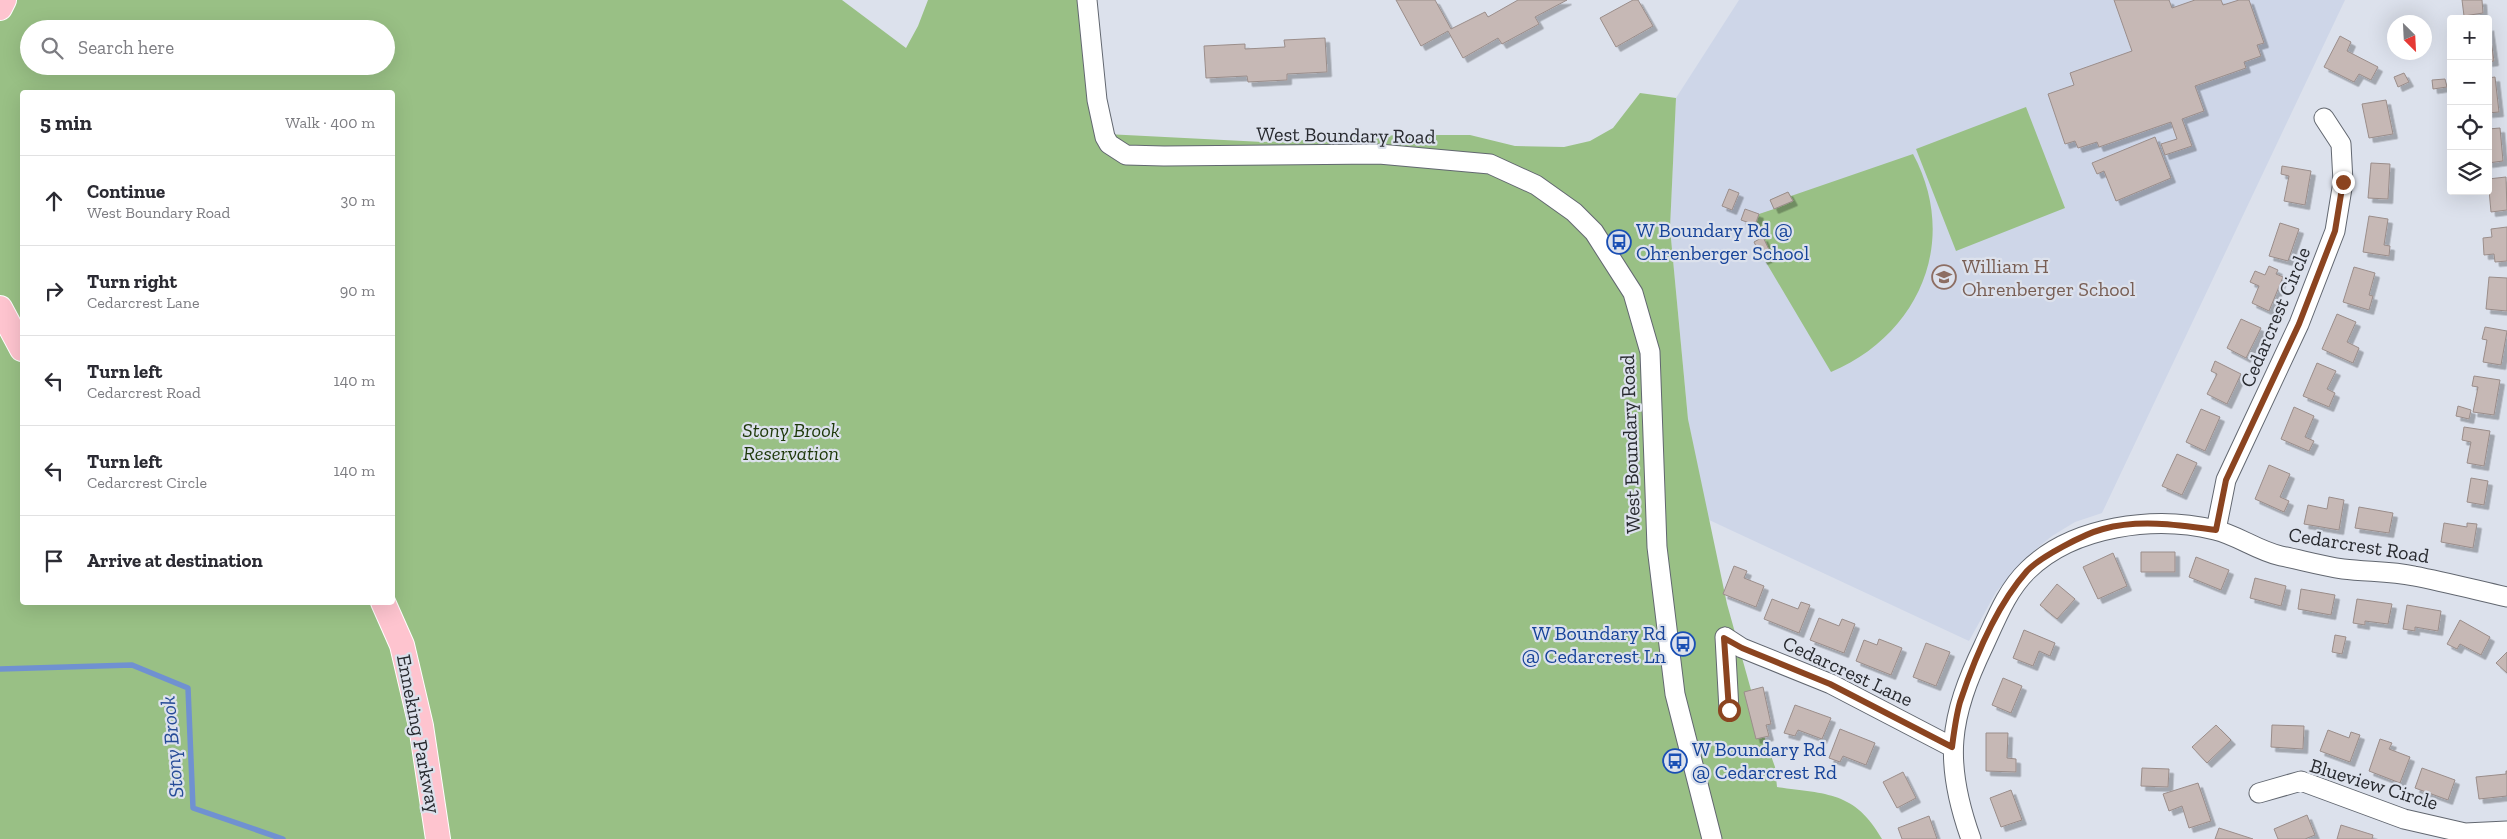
<!DOCTYPE html>
<meta charset="utf-8">
<style>
body{margin:0;font-family:"Zilla Slab",serif;background:#f7f7f7;color:#2b2b33}
.controls{position:absolute;right:15px;top:15px;display:grid;overflow:hidden;border-radius:5px;box-shadow:0 5px 20px #0002}
.controls button{width:45px;height:45px;display:grid;place-items:center;padding:0;border:0;border-bottom:1px solid #e1e1e2;background:#fff;color:#2b2b33;font:25px sans-serif}
.compass{position:absolute;left:2387px;top:15px;width:45px;height:45px;border-radius:50%;background:#fff;box-shadow:0 5px 20px #0002;rotate:156deg}
.stop{position:absolute;width:15px;height:15px;margin:-11px;border:4px solid #8b4420;border-radius:50%;background:#fff}
.stop.end{background:#8b4420;border-color:#fff;box-shadow:0 1px 5px #0008}
.list{margin:0;padding:0;list-style:none}
h2{display:flex;justify-content:space-between;align-items:center;height:65px;margin:0;padding:0 20px;font-size:21px}
h2 small{font-size:16px;font-weight:400;color:#7c7c81}
.list li{display:grid;grid-template-columns:32px 1fr auto;gap:15px;align-items:center;box-sizing:border-box;height:90px;padding:0 20px;border-top:1px solid #e1e1e2}
.list b{display:block;font-size:19px;white-space:nowrap}
.list p{margin:0;font-size:16px;white-space:nowrap;color:#7c7c81}
.list em{font-size:16px;font-style:normal;color:#7c7c81}
.icon{flex:none;width:28px;height:28px;fill:none;stroke:currentColor;stroke-width:2;stroke-linecap:round;stroke-linejoin:round}
.map{position:relative;flex:none;width:2507px;height:839px;overflow:hidden}
.search{position:absolute;background:#fff;box-shadow:0 5px 20px #0002;left:20px;top:20px;width:375px;height:55px;display:flex;align-items:center;gap:12px;box-sizing:border-box;padding:0 18px;border-radius:28px;color:#7c7c81;font-size:19px}
.panel{position:absolute;background:#fff;box-shadow:0 5px 20px #0002;left:20px;top:90px;width:375px;height:515px;border-radius:5px}
.map>svg:first-child{display:block}
.built{fill:#ced6e8}
.green{fill:#99c085;fill-rule:evenodd}
.lines{fill:none;stroke-linecap:round;stroke-linejoin:round}
.stream{stroke:#7091d1;stroke-width:5.5}
.building{fill:#c6b8b5;stroke:#9a8d8a;filter:url(#shadow)}
.minor-casing{stroke:#626770;stroke-width:21}
.major-casing{stroke:#fff;stroke-width:26}
.minor{stroke:#fff;stroke-width:19}
.major{stroke:#fec4cf;stroke-width:24}
.route{stroke:#8b4420;stroke-width:6}
.labels{text-anchor:middle;stroke-width:4.5;stroke-linejoin:round;paint-order:stroke}
.street-label{font-size:20px;fill:#282a2f;stroke:#dce1ec}
.transit-label{font-size:20px;fill:#164399;stroke:#dce1ec;text-anchor:start}
.education-label{font-size:20px;fill:#785e54;stroke:#dce1ec;text-anchor:start}
.park-label{font-size:20px;font-style:italic;fill:#1d3809;stroke:#dce1ec}
.water-label{font-size:21px;font-style:italic;fill:#274c98;stroke:#dce1ec}
</style>
<div class="map">
<svg width="2507" height="839" viewBox="0 0 2507 839">
<defs>
<filter id="shadow"><feDropShadow dx="4.5" dy="4.5" stdDeviation="0" flood-color="#0004"/></filter>
</defs>
<rect width="100%" height="100%" fill="#dce1ec"/>
<path class="built" d="M1739,0H2345L2102,513L2075,522L2052,536L2030,554L1996,592L1969,641L1707,519L1688,419L1670,228L1676,98Z"/>
<path class="green" d="M0,0H842L906,48L918,26L928,0H1084L1106,134L1263,142L1400,135H1470L1515,146L1564,147L1590,141L1613,128L1640,93L1676,98L1670,228L1688,419L1727,604L1763,733L1775,767L1777,787C1826,794 1855,791 1882,839H0ZM29,29H386V66H29ZM22,92H392V602H22Z
M2026,107L2065,208L1956,251L1916,149Z
M1913,154C1960,241 1919,335 1831,372L1754,242L1762,237L1755,225L1759,214L1774,209L1770,200L1788,192L1791,196Z"/>
<g class="lines">
<path class="stream" d="M0,669L132,665L188,688L193,808L283,839"/>
</g>
<path class="building" d="M1396,0H1435L1451,29L1485,12L1488,17L1518,0H1567L1535,17L1539,24L1502,44L1498,38L1463,58L1448,31L1421,46Z
M1633,0H1638L1653,26L1616,47L1600,18Z
M2114,0H2169L2172,8L2195,0H2221L2223,5L2239,0H2249L2264,43L2257,45L2261,56L2244,62L2246,68L2195,86L2204,111L2182,119L2192,146L2165,155L2161,144L2177,139L2171,122L2099,147L2097,142L2078,148L2075,141L2065,144L2048,94L2074,85L2070,73L2132,51Z
M2462,0H2482L2483,13L2464,16Z
M2489,26L2494,61L2488,62V27Z
M2340,36L2351,42L2347,51L2378,67L2371,80L2359,74L2354,82L2324,67Z
M1325,38L1327,72L1287,74V80L1248,82L1247,76L1206,78L1204,46L1245,44V49L1285,47L1284,40Z
M2404,73L2409,82L2398,87L2394,77Z
M2495,77L2499,112L2488,113V78Z
M2445,79L2447,87L2433,89L2432,80Z
M2386,100L2393,134L2369,138L2362,104Z
M2500,128L2503,161L2488,163V129Z
M2155,137L2171,178L2116,201L2104,171L2097,174L2092,163Z
M2371,163L2390,164L2388,199L2368,198Z
M2282,166L2311,171L2305,205L2284,201L2289,176L2281,174Z
M2506,177L2507,210L2491,212L2488,179Z
M1729,189L1739,193L1732,210L1722,206Z
M1788,192L1793,201L1774,209L1770,200Z
M1745,209L1759,214L1755,225L1741,220Z
M2369,216L2388,219L2384,245L2390,246L2389,256L2363,252Z
M2280,223L2299,229L2288,261L2269,256Z
M2507,227V261L2495,262L2494,254L2484,255L2483,238L2492,237L2491,229Z
M1763,237L1772,256L1763,260L1754,242Z
M2269,266L2278,270L2276,274L2283,277L2269,311L2252,303L2259,286L2250,282L2255,271L2265,275Z
M2354,267L2375,273L2369,295L2373,296L2369,310L2343,302Z
M2489,277L2507,278V311L2486,309Z
M2337,314L2356,322L2347,342L2359,348L2353,363L2322,349Z
M2241,319L2261,328L2246,358L2227,348Z
M2485,327L2507,331L2501,365L2483,362L2487,340L2482,339Z
M2215,361L2241,374L2227,404L2207,394L2217,374L2211,371Z
M2317,363L2336,371L2327,389L2335,393L2329,407L2303,396Z
M2474,376L2500,380L2494,415L2473,412L2478,387L2472,386Z
M2458,406L2471,410L2469,419L2456,416Z
M2294,407L2314,416L2305,437L2314,441L2309,451L2281,439Z
M2201,409L2220,417L2205,451L2186,442Z
M2464,427L2490,431L2484,466L2467,463L2471,442L2462,440Z
M2177,454L2197,463L2182,495L2162,486Z
M2269,465L2290,474L2280,497L2289,501L2284,512L2255,499Z
M2471,478L2488,481L2484,505L2467,502Z
M2329,497L2344,500L2339,530L2304,524L2308,505L2327,509Z
M2359,507L2393,513L2389,533L2355,528Z
M2444,523L2467,527V523L2477,524L2473,548L2441,542Z
M2141,552H2175V572H2141Z
M2113,553L2127,586L2098,599L2083,567Z
M2196,557L2229,570L2221,590L2189,577Z
M1734,566L1747,571L1744,578L1764,586L1756,607L1723,594Z
M2255,578L2286,586L2281,606L2250,598Z
M2057,584L2075,599L2057,619L2040,605Z
M2301,589L2335,595L2331,615L2298,609Z
M1772,599L1798,609L1801,602L1810,605L1799,633L1764,619Z
M2357,599L2392,604L2388,624L2365,621V625L2353,623Z
M2407,605L2441,611L2438,631L2415,627V631L2403,629Z
M1819,618L1839,626L1842,619L1855,624L1844,653L1810,640Z
M2460,620L2490,637L2481,655L2460,644L2457,649L2447,644Z
M2024,630L2055,643L2050,656L2039,651L2033,666L2013,658Z
M2335,635L2346,637L2342,654L2332,652Z
M1879,639L1902,648L1891,675L1856,661L1864,640L1877,645Z
M1926,643L1950,652L1936,686L1913,677Z
M2507,652V673L2496,663Z
M2003,678L2022,686L2011,713L1992,705Z
M1763,687L1771,724L1766,725L1769,736L1756,739L1744,692Z
M1795,705L1831,718L1822,739L1798,730L1795,736L1784,733Z
M2216,725L2231,740L2207,763L2192,747Z
M2272,725L2304,726L2303,749L2271,747Z
M1840,729L1875,743L1866,765L1843,756L1840,762L1829,758Z
M2328,730L2349,738L2351,732L2360,735L2350,762L2320,751Z
M1986,733H2008L2007,758L2016,759V772L1986,771Z
M2380,739L2392,743L2389,749L2410,757L2400,783L2369,771Z
M2142,768L2169,769L2168,787L2141,786Z
M2422,768L2455,780L2448,800L2415,788Z
M2506,771H2507V796L2479,799L2476,777L2506,774Z
M1903,772L1916,798L1897,808L1883,782Z
M2198,783L2211,821L2189,828L2182,806L2169,811L2163,794Z
M2011,790L2022,820L2001,827L1990,798Z
M2307,815L2315,835L2305,839H2278L2274,829Z
M1929,816L1937,839H1902L1898,828Z
M2341,825L2373,835L2372,839H2337Z
M2219,828L2253,839H2215Z"/>
<g class="lines">
<g class="minor-casing">
<path id="minor" d="M1087,0L1097,100L1105,137L1109,144L1126,155L1164,156L1379,154L1490,164L1536,185L1574,212L1594,232L1633,293L1650,352L1657,547L1675,694L1712,839
M2216,530L2226,480L2299,324L2335,231L2343,182L2341,144L2324,118
M1725,637L1742,648L1831,684L1952,747
M1725,637L1729,710
M2259,793L2301,781L2404,819L2465,833L2507,831
M1971,839C1943,761 1949,718 1984,645C1996,619 2007,590 2028,570C2073,526 2155,515 2215,530C2237,535 2258,551 2281,556C2301,560 2322,566 2343,569C2367,572 2391,571 2414,576C2445,582 2476,590 2507,597"/>
</g>
<g class="major-casing">
<path id="major" d="M0,8L4,0
M0,308L22,349
M383,602L402,645L421,726L438,839"/>
</g>
<use href="#minor" class="minor"/>
<use href="#major" class="major"/>
</g>
<g class="lines">
<path class="route" d="M1729,710L1724,638L1742,648L1830,684L1952,747C1954,732 1956,716 1960,702C1974,660 1997,605 2027,571C2040,557 2084,534 2103,529C2139,519 2179,525 2216,530L2226,480L2299,324L2335,231L2343,182"/>
</g>
<defs>
<g id="bus-ring" transform="scale(1.25)"><circle r="9.5" fill="#dce1ec" stroke="#1a4fb4" stroke-width="1.5"/><path d="M-5-6H5V4H4V6H2V4H-2V6H-4V4H-5ZM-3.5-4V0h7V-4ZM-3.5 1.2v1.5H-2V1.2ZM2 1.2v1.5H3.5V1.2Z" fill="#1a4fb4"/></g>
<g id="school-ring" transform="scale(1.25)"><circle r="9.5" fill="#dce1ec" stroke="#8d6e63" stroke-width="1.5"/><path d="M0-5L7-2L0 1L-7-2ZM-4 1L0 2.5L4 1V4Q0 6-4 4Z" fill="#8d6e63"/></g>
</defs>
<g fill-rule="evenodd">
<use href="#bus-ring" x="1619" y="242"/>
<use href="#school-ring" x="1944" y="277"/>
<use href="#bus-ring" x="1683" y="644"/>
<use href="#bus-ring" x="1675" y="761"/>
</g>
<g class="labels">
<g class="street-label">
<text transform="translate(1346 135) rotate(1)" y="7">West Boundary Road</text>
<text transform="translate(2275 317) rotate(-67)" y="7">Cedarcrest Circle</text>
<text transform="translate(1630 444) rotate(-92)" y="7">West Boundary Road</text>
<text transform="translate(2359 545) rotate(9)" y="7">Cedarcrest Road</text>
<text transform="translate(1848 671) rotate(25)" y="7">Cedarcrest Lane</text>
<text transform="translate(419 734) rotate(79)" y="7">Enneking Parkway</text>
<text transform="translate(2374 784) rotate(17)" y="7">Blueview Circle</text>
</g>
<g class="transit-label">
<text x="1636" y="237">W Boundary Rd @<tspan x="1636" dy="23">Ohrenberger School</tspan></text>
<text x="1666" y="640" text-anchor="end">W Boundary Rd<tspan x="1666" dy="23">@ Cedarcrest Ln</tspan></text>
<text x="1692" y="756">W Boundary Rd<tspan x="1692" dy="23">@ Cedarcrest Rd</tspan></text>
</g>
<g class="education-label">
<text x="1962" y="273">William H<tspan x="1962" dy="23">Ohrenberger School</tspan></text>
</g>
<g class="park-label">
<text x="791" y="437">Stony Brook<tspan x="791" dy="23">Reservation</tspan></text>
</g>
<g class="water-label">
<text transform="translate(172 747) rotate(-95)" y="7">Stony Brook</text>
</g>
</g>
</svg>
<div class="controls">
<button>+</button>
<button>−</button>
<button><svg class="icon" aria-label="locate" viewBox="0 0 24 24"><circle cx="12" cy="12" r="6"/><path d="M12 2v4M12 18v4M2 12h4M18 12h4"/></svg></button>
<button><svg class="icon" aria-label="layers" viewBox="0 0 24 24"><path d="M12 4l9 5-9 5-9-5zM3 14l9 5 9-5"/></svg></button>
</div>
<svg class="compass" viewBox="-18 -18 36 36"><path d="M0-13l5 13h-10z" fill="#e53935"/><path d="M0 13l5-13h-10z" fill="#7c7c81"/></svg>
<div class="stop" style="left:1729px;top:710px"></div>
<div class="stop end" style="left:2343px;top:182px"></div>
<div class="search"><svg class="icon" aria-label="search" viewBox="0 0 24 24"><circle cx="10" cy="10" r="6"/><path d="M15 15l6 6"/></svg>Search here</div>
<section class="panel">
<h2>5 min<small>Walk · 400 m</small></h2>
<ul class="list">
<li><svg class="icon" aria-label="ahead" viewBox="0 0 24 24"><path d="M12 20V5M6 11l6-6 6 6"/></svg><div><b>Continue</b><p>West Boundary Road</p></div><em>30 m</em></li>
<li><svg class="icon" aria-label="right" viewBox="0 0 24 24"><path d="M7 20v-9h11M14 6l5 5-5 5"/></svg><div><b>Turn right</b><p>Cedarcrest Lane</p></div><em>90 m</em></li>
<li><svg class="icon" aria-label="left" viewBox="0 0 24 24"><path d="M17 20v-9H6M10 6l-5 5 5 5"/></svg><div><b>Turn left</b><p>Cedarcrest Road</p></div><em>140 m</em></li>
<li><svg class="icon" aria-label="left" viewBox="0 0 24 24"><path d="M17 20v-9H6M10 6l-5 5 5 5"/></svg><div><b>Turn left</b><p>Cedarcrest Circle</p></div><em>140 m</em></li>
<li><svg class="icon" aria-label="arrive" viewBox="0 0 24 24"><path d="M6 21V4h12l-3 4 3 4H6"/></svg><div><b>Arrive at destination</b></div></li>
</ul>
</section>
</div>
